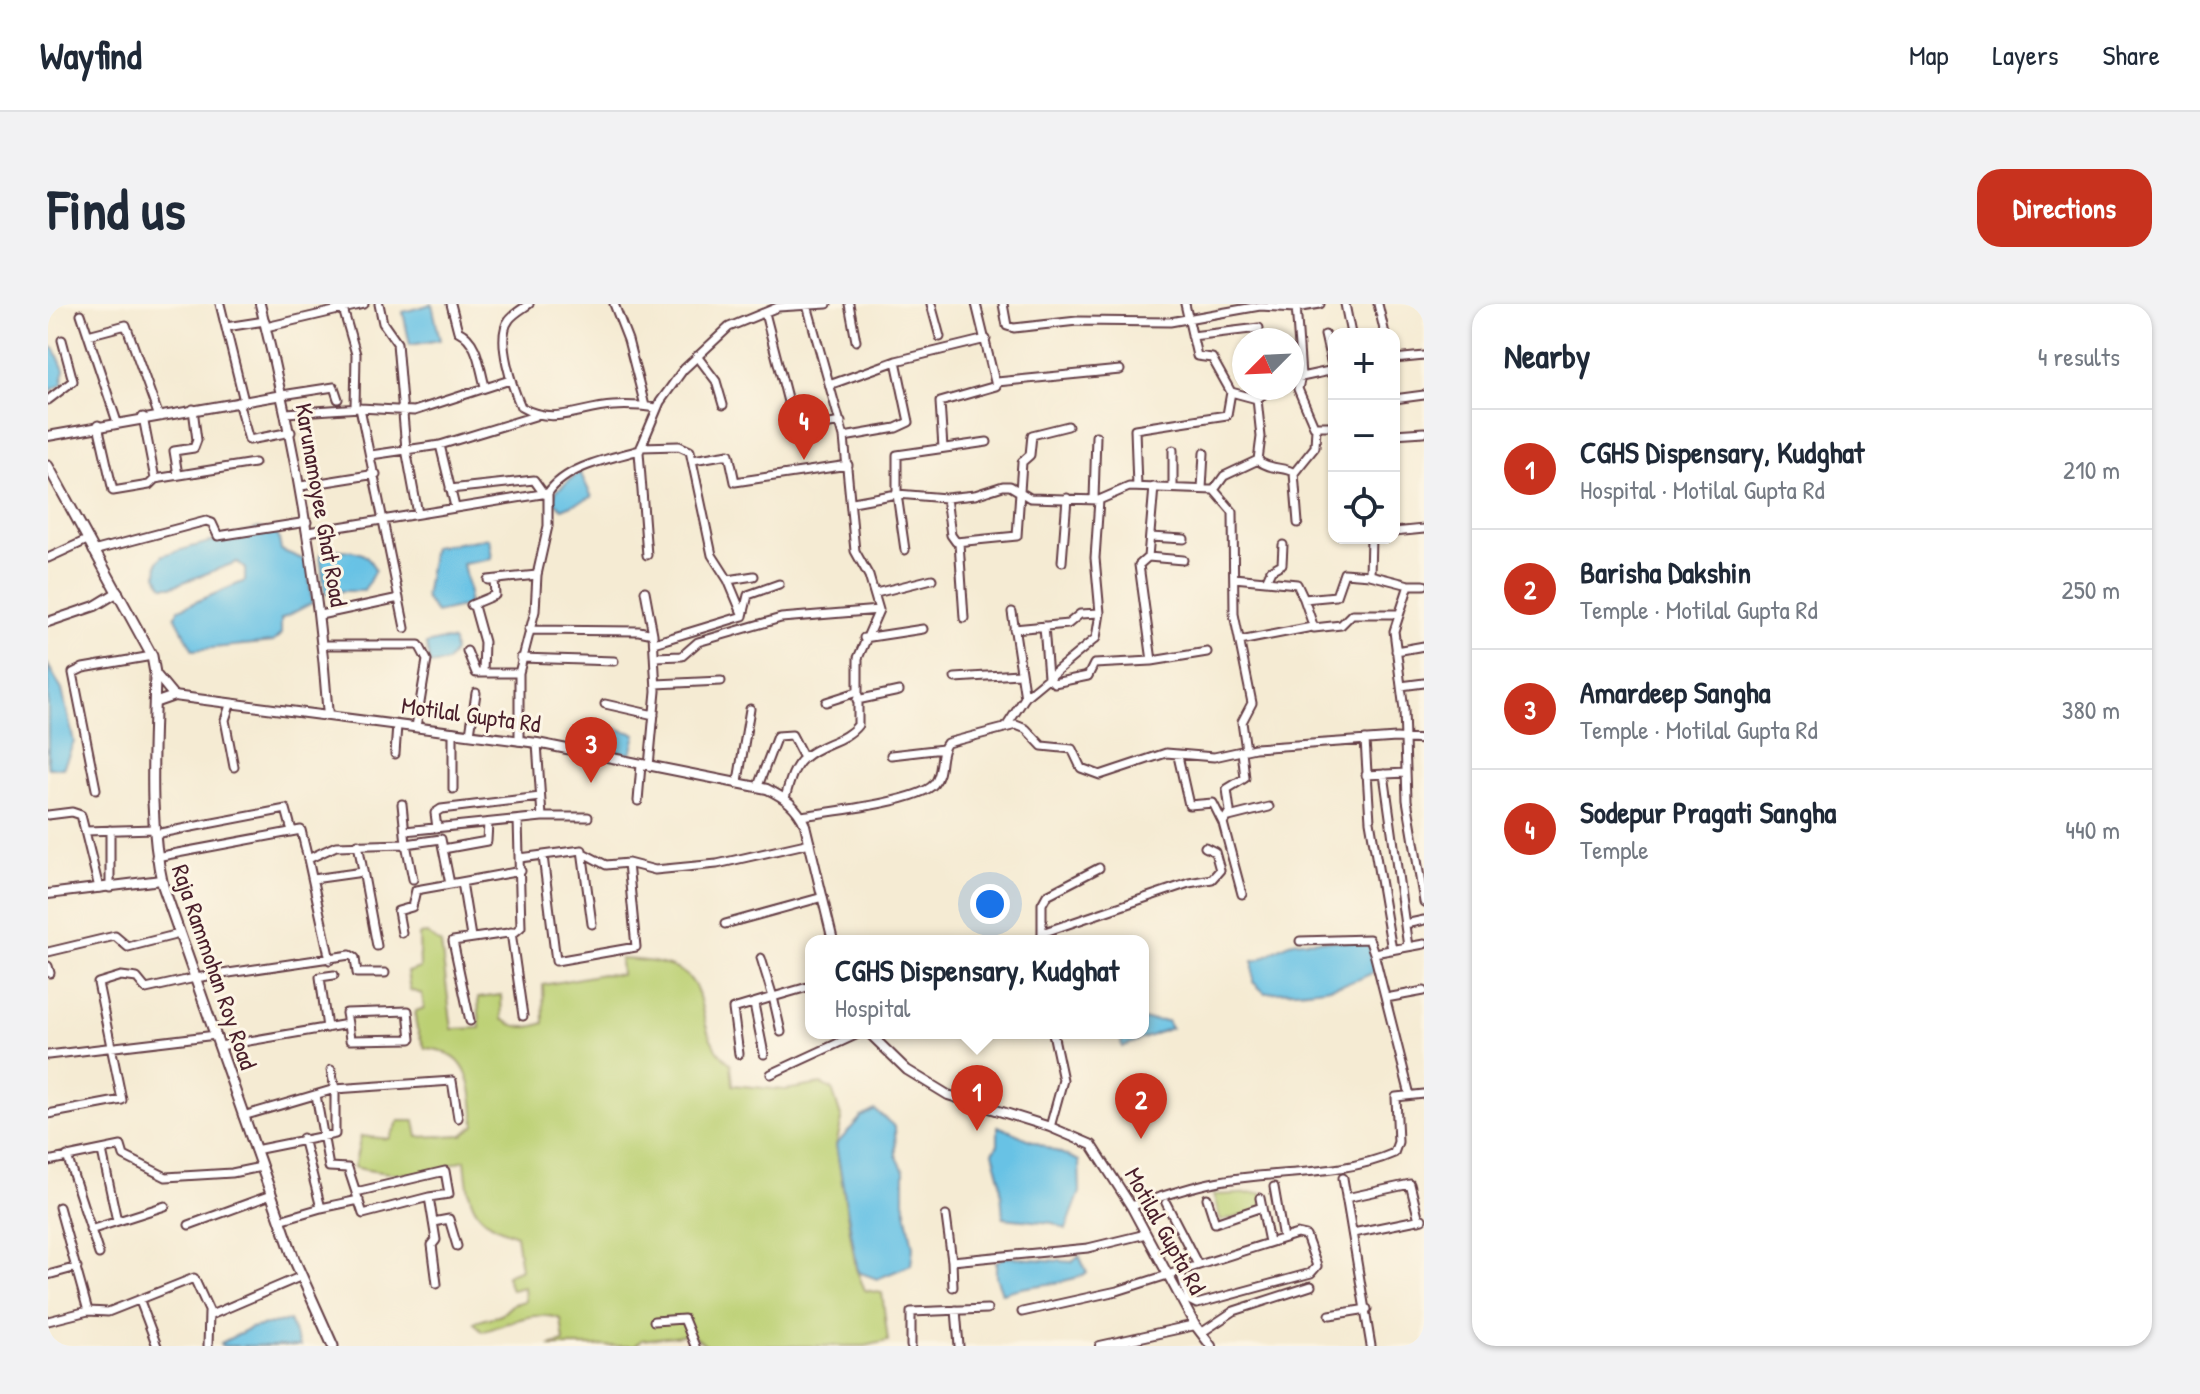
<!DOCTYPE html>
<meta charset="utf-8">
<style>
body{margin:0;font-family:"Patrick Hand",sans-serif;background:#f2f2f3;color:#1f2937}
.controls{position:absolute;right:24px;top:24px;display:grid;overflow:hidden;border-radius:16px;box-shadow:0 2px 6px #0004}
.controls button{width:72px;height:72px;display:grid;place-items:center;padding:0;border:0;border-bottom:2px solid #e0e1e3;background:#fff;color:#1f2937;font:40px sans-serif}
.compass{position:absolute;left:1184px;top:24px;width:72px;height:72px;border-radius:50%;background:#fff;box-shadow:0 2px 6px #0004;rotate:246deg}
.you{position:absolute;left:942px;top:600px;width:28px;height:28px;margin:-20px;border:6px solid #fff;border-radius:50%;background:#1a73e8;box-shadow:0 0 0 12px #1a73e833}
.badge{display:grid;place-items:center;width:52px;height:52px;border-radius:50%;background:#c8321e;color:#fff;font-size:26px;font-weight:700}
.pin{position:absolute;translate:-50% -66px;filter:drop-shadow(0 2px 4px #0008)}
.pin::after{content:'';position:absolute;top:42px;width:28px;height:24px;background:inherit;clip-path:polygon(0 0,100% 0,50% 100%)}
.popup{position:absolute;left:757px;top:631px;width:344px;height:104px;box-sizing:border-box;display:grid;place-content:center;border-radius:16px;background:#fff;filter:drop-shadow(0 2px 6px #0005);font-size:26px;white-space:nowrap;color:#747a83}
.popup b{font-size:30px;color:#1f2937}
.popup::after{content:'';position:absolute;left:50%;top:100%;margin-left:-16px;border:16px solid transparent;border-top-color:#fff}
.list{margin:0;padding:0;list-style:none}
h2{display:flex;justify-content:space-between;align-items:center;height:104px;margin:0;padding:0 32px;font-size:34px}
h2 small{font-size:26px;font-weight:400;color:#747a83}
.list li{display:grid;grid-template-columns:52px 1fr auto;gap:24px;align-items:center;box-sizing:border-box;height:120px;padding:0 32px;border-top:2px solid #e0e1e3}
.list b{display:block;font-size:30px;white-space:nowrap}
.list p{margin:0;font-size:26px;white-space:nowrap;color:#747a83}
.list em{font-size:26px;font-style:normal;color:#747a83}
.icon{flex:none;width:44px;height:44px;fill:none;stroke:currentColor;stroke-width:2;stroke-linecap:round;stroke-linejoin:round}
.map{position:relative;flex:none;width:1376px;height:1042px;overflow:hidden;border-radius:24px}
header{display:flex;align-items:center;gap:48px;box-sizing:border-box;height:112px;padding:0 40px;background:#fff;border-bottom:2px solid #e0e1e3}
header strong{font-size:38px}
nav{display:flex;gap:44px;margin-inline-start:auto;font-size:28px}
.intro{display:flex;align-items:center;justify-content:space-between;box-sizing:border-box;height:192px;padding:0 48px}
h1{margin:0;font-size:56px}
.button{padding:20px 36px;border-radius:24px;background:#c8321e;color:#fff;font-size:28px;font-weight:700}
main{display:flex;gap:48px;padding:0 48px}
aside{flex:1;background:#fff;border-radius:24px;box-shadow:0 2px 6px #0004}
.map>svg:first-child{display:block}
.green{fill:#bcd073;stroke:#83784f;stroke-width:2}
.water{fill:#67c2e5;stroke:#587088;stroke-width:2}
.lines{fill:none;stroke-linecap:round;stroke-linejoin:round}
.minor-casing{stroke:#643e44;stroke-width:11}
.tertiary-casing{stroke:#643e44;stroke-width:12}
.secondary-casing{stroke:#643e44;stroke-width:13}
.minor{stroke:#fff;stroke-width:7}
.tertiary{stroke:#fff;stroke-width:8}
.secondary{stroke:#fff;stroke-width:9}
.labels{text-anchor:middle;stroke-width:6;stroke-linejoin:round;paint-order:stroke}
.street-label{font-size:24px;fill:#4a1f2b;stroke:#fcf5e5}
</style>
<header>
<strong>Wayfind</strong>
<nav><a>Map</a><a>Layers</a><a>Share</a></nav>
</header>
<div class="intro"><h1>Find us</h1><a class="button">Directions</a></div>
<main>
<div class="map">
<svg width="1376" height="1042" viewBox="0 0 1376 1042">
<rect width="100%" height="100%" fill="#fcf5e5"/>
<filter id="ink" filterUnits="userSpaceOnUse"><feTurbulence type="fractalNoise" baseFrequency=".0125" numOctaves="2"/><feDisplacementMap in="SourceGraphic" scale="16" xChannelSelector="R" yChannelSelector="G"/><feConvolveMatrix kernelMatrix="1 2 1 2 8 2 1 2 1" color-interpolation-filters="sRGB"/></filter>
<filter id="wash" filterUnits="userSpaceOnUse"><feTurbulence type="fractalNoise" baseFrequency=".006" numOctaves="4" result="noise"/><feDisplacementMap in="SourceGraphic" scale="32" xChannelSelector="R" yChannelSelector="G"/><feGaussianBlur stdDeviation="1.8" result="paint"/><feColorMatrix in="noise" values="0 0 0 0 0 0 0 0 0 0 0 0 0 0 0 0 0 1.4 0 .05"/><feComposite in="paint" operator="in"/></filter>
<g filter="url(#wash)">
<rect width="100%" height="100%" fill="#f5ebd3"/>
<path class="green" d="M379,630L393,640L404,725L432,724L430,694L453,691L454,715C469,725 480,725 496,719L495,681L554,670L573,671L572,655C689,658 628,714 683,760L685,781L737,786L773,780L784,785L794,816L788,841L808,965L817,986L834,989L840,1037L817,1042H660L642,1030L594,1036L586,1042H501L516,1038L513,1015C486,1005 460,1020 434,1028L426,1018L453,1011L465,1000L477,997L476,983L463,986L458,971L473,965L468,931C423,915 421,901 417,856C407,858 401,862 392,866C373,873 326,869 306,863L313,832L341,835L351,817H367L370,833L415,831L427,821C424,782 423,747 377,744C372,732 365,720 368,707L376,704L374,690L362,686L359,668L372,664L371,631Z
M1214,889L1215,906L1173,917L1165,891Z"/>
<path class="water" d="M384,0L392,36L362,41L355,8Z
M0,42L7,45L16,66L14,80L0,88Z
M532,168L544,193L514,205L505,196L508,187Z
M211,224L230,231L233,246L259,257L264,299L233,315V330L225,338L145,346L127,312L131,305L197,277V265L189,258L125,282H115L109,271L110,258L115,251Z
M441,234L444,255L415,260L421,289L419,302L388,309L377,294L385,243Z
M283,245C305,248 317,243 327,266L316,287H293L285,293L277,289L272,250Z
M395,336L405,337L406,348L399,358L382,361L378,340Z
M0,361L14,386L26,438L15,464H0Z
M556,421L588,430L583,450L551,443Z
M1312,637L1323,639L1332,664C1299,687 1255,686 1217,689L1205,678V657C1218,656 1230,641 1246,638C1266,634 1291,638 1312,637Z
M1095,716L1119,717L1123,724L1074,743L1072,729H1095Z
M827,806L847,823L848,851L856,867V896L865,943L863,961L829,975L810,968L788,841L813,813Z
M950,822L1031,857L1032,888L1018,925L1005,919L955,914L952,874L945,848L950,840Z
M1031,951L1039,969C1010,983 982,979 954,989L948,973V958L957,953L1024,958Z
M241,1017L252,1042H174L173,1039L202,1024Z"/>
</g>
<g filter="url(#ink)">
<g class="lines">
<g class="minor-casing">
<path id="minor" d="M172,0L196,97
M331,0L335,19L349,39L358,145L370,210
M403,0L410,27C430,37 431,61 437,82
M481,0C474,5 465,10 461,16C447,34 465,85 473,103C505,122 531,104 565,102C579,101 595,102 609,104
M566,0L580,36L597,102
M801,0L808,37
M883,0L892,33
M955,0L959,22L966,24L1029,17L1122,18L1212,2L1247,4L1272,0
M1137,0L1149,52L1164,54L1183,88L1209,95L1213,133L1210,156L1176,172L1166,186L1185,208L1186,310L1204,399L1194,418L1198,446
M1297,0L1303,30
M1330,0L1337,30
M1248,1L1253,72L1250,85L1266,122H1286
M295,5L308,50L307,104
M717,9L746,121L754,125L793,118
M33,10L69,118
M178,23L217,17
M218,23L316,0
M40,31L78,21L110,110
M1277,31L1285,66
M1144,32L1211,24
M649,52L668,77L675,101
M1346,55L1376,52
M1244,75L1286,66
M949,78L1072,66
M784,80L848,57L938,35
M234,91L286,83L290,95
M1209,95L1224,84
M1346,95L1376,91
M0,96L25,77L14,36
M190,98L201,136L243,128
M312,104L357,324
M238,109L312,104L366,107L462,76
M95,113L107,175
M50,121L65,187L101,181L107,175L206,159
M1346,130L1376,128
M796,133L848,124L861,118L848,57
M392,141L407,203
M593,143L631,142L642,147L664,251L680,276L695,312
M895,144L892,98L948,82L928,0
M1125,146V184
M323,151L392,141L487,112
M645,156L681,150L687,178L800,161
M1209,156C1223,167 1237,162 1246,169L1250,219
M1246,169L1267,143L1268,123
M130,171L126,147L146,144L149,136L145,105
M253,182L328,170
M1089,183L1087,125L1179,111L1183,88
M1106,183L1100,253L1135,256
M402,185L486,176L496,190
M1154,185L1156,149
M898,194L903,231L908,238L969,232L974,158L982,151L984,131L1020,122
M1046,195L1048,132
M805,198L849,190L898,194L927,191L955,182H962L982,194L1051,196L1081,183L1166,186
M260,228L500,189
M1346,228L1376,225
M1102,233L1136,235
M911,239L916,314
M857,246L849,190V151L939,138
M45,247L158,217L164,219L170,232L259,218
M599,251L591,148L612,98L635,66L681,23L730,3L779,0
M1100,253L1091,261L1104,357
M0,254L39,236
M1014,258L1019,194
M1322,271L1361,281
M1186,274L1249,280L1256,295L1288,292L1296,269L1322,271L1323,234
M440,276L489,271
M680,276L706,272
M1218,277L1223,266L1234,260L1235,241
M1376,281H1361L1346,327L1356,406L1359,496L1376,598
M597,287L605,330
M828,289L884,275
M1256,295L1266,324L1293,321L1304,310H1351
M423,301L447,291L446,276
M426,302L436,338L435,369
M964,308L977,394
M272,311L351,294
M996,322L1000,373L1006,379L1040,372L1046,360L1104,357L1159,348
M966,325L1020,320L1032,310L1052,309
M481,326L591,327L605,330L608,387L601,462
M816,334L875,325
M1192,337L1264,323
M606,339L695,312L700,291L731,280
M275,341H371L379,356L368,423
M419,347L428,369H471
M1348,347L1376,342
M607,353L634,352L650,338L733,314L831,306
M473,354L566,357
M907,374L971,370
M608,380L673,377
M1353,382L1376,379
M809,396L851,387
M778,398L809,388
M557,400L606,411
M182,401L177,416L186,463
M958,423L978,392L1048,334L1052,309L1047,254L1051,196
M422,430L428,389
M1317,436L1322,517L1344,646
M471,437V369L487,307L489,271L500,222V189C518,162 563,154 592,146
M489,439L494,513
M347,450L349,421
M843,451L895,445
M1130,452L1141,501L1165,499L1175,519
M1336,470L1360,643
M1318,471L1358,469
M690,477L702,405
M710,482L729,432L744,431L756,454
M48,485L25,369L35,364L104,352
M405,485V428
M737,494C741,480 745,463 756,454C772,439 797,438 810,421V354L831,306L821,272L807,247L796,133L759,1
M590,497L593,461
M0,511L24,508L33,511L51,584
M753,512C779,508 871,498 886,480C896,469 890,450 899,439L968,421L978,425L994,442L1024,445L1033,464L1052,471L1118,449L1166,453L1207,444L1348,434L1376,436
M1181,513L1221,503
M389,524L387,509L393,505L492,493
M62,526V584
M37,527L107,525
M357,527L494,513H540
M107,530L238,505L244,527
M310,540L329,642
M395,545L439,537L440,519
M537,550L558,561L580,559L607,566L669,560L762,539
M495,552L508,657L588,643L580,559
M108,553L253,526L260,555L288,542L358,540L365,575
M472,554L534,546L544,620
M260,555L282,656
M265,575L315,568
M414,578L423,633
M402,580L473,567
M1194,590L1175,519L1182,507L1179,485L1197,474L1194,447
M677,620L775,593
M1357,620L1376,616
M463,628L475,712
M354,629L350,607L364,603L368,586L402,580L393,535L358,540L354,500
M994,629V600L999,591L1051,564
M993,637L994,629L1141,579L1164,575L1172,566L1167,548L1157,543
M1252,637L1321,635L1326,649
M0,648L67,632L80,643L131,630
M0,662L2,669
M1338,694L1376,687
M706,700L716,750
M422,717L405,637L467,628L473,623L470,516
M279,724L272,673L286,671
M733,728L725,693L763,682
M172,742L300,720L302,736L363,735L360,707L298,709L300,720
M691,750L685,705L725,693L713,654
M0,751L168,731
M723,770L812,729
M268,791L281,863L300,864L315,910L381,893L388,936L384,941L389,980
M1362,791L1326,649L1376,640
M0,810L74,796L50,679L73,672L89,674L98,685L147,674L302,651L307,654L309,669H337
M195,812L287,785L283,766
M1002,823L1015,776L1005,729
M255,834L273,904L311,896
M207,846L287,830V785L404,777L410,814
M54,847L69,917
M19,852L51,950
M0,857L73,842L76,852L118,873L184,869L213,863
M1295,874L1323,1042
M1226,883L1235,934
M308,888L397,867L401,890L381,893
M1159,894L1167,919L1214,903
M1212,894L1221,938
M1298,894L1362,880L1371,916
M1118,899L1150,961
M1083,902C1111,894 1139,883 1167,878C1225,866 1292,873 1346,849L1350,838L1348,793L1376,790
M11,903L40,1007
M898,912L904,957L1040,944L1098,930
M232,916L273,904
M385,918L401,915L409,942
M141,921L223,891
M42,926L117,902
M1305,929L1374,915
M904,957L905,983
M0,971L29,963
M92,997L109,1042
M908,1006L911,1042
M974,1008L1069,987L1249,930L1258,932L1269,962L1263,969L1149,1000L1141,996L1132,967
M1282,1011L1319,1005
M0,1017L40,1007L60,1008L146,974L163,1011L254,972
M606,1017L636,1015L647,1042
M1153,1029L1186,1007L1263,982
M0,1036L2,1042
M160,1042L161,1009
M863,1042V1008L939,1005"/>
</g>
<g class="tertiary-casing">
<path id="tertiary" d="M212,0C246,136 270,271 280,412
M0,132L234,91
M0,318L47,302L70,288
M107,369L126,392
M106,399L126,392L489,439L719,485C737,494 749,502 757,521L785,637
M0,590L113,576
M821,729L859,766L900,791L1002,823L1044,841L1083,902L1147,1021L1163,1042
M1052,1042L1147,1021"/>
</g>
<g class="secondary-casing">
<path id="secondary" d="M0,162L104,352L107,369C106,440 99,512 115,582L246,955L285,1042"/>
</g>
<use href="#minor" class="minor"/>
<use href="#tertiary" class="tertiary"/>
<use href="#secondary" class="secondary"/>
</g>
</g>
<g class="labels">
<g class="street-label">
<text transform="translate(273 201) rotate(80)" y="8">Karunamoyee Ghat Road</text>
<text transform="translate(423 411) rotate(8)" y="8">Motilal Gupta Rd</text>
<text transform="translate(166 663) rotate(71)" y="8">Raja Rammohan Roy Road</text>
<text transform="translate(1117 927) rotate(61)" y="8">Motilal Gupta Rd</text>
</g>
</g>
</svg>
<div class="controls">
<button>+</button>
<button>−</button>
<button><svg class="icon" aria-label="locate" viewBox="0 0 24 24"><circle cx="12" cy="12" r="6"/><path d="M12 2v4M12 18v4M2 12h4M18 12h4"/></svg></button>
</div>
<svg class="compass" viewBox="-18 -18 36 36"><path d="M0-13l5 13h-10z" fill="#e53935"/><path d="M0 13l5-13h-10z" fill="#747a83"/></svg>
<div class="you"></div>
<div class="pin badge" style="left:929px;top:827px">1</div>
<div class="popup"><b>CGHS Dispensary, Kudghat</b>Hospital</div>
<div class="pin badge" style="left:1093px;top:835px">2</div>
<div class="pin badge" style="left:543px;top:479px">3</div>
<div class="pin badge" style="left:756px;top:156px">4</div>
</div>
<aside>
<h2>Nearby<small>4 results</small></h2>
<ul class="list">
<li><span class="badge">1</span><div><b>CGHS Dispensary, Kudghat</b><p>Hospital · Motilal Gupta Rd</p></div><em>210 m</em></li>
<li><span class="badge">2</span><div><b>Barisha Dakshin</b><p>Temple · Motilal Gupta Rd</p></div><em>250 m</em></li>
<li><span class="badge">3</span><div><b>Amardeep Sangha</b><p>Temple · Motilal Gupta Rd</p></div><em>380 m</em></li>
<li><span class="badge">4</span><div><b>Sodepur Pragati Sangha</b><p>Temple</p></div><em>440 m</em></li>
</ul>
</aside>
</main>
